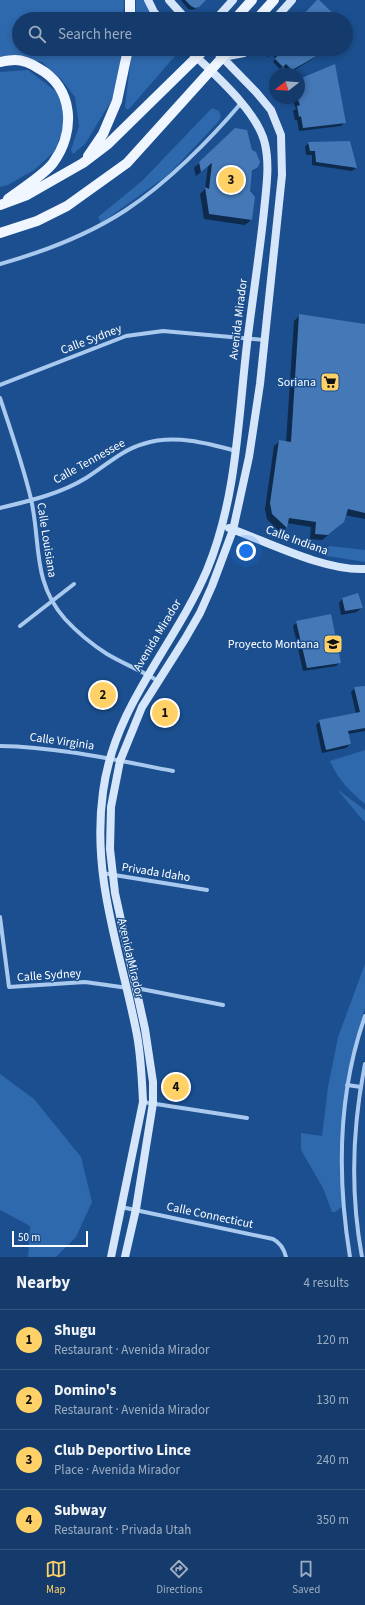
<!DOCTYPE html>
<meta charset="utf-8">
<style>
body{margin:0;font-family:"Source Sans 3",sans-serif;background:#214673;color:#f1f3f6}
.compass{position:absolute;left:269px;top:68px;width:36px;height:36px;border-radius:50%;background:#143b6b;box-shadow:0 2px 6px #0003;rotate:253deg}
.scale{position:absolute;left:12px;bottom:10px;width:76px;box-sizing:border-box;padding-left:4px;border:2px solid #fff;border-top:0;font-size:11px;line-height:14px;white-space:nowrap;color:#fff;-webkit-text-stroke:3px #1b4f8f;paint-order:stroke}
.you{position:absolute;left:246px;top:551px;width:14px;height:14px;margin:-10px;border:3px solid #fff;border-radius:50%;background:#1a73e8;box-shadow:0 0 0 6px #1a73e833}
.badge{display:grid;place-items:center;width:26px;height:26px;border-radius:50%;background:#ffd166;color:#111;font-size:13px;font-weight:700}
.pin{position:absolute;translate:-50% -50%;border:2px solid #fff;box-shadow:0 1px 4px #0006}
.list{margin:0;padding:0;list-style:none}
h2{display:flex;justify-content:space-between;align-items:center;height:52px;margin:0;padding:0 16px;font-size:17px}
h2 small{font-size:13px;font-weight:400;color:#9dadc1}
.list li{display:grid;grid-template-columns:26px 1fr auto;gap:12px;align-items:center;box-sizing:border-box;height:60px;padding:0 16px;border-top:1px solid #33557e}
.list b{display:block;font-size:15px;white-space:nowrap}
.list p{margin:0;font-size:13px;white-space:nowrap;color:#9dadc1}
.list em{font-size:13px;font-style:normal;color:#9dadc1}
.icon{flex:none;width:22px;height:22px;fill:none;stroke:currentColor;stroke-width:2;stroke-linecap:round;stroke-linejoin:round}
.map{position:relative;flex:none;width:365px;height:1257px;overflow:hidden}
.search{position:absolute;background:#143b6b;box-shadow:0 2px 6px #0003;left:12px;right:12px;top:12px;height:44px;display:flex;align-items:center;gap:10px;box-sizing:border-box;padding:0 14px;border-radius:22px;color:#9dadc1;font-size:15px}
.sheet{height:292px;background:#143b6b}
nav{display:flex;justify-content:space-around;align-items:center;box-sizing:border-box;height:56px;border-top:1px solid #33557e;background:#143b6b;font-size:11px;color:#9dadc1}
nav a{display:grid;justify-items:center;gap:2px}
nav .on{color:#ffd166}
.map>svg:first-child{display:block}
.green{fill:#2e69ad}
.shadow{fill:#0007}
.building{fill:#4478b7}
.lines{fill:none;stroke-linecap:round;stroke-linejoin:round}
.street{stroke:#a9c9ee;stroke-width:4}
.secondary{stroke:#d6e6fa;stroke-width:8}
.primary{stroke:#f0f6ff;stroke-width:10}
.labels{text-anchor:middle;stroke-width:3;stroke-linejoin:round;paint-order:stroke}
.street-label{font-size:12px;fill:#fff;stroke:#1b4f8f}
.poi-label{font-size:12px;fill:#fff;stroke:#1b4f8f;text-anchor:end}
</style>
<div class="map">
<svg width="365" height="1257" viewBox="0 0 365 1257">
<rect width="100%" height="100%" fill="#1b4f8f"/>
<path class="green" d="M0,0H124L123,19H19V49H121L120,71L113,98L85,144L73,154L71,150L79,126L75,97L61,79L42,62L12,57L0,59Z
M136,0H144L152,19H135Z
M132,49H174L176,55L129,109H126L125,106Z
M28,70L58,93L66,123L54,152L34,170L8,185L0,187V72Z
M212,108L219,111L221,117L219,121L168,175L101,223L98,217L142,181Z
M330,546L365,550V562L327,556L322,554L325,548Z
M365,750V804C350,792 337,778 330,761Z
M337,789L365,810V822L361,818Z
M365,964V1008L354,1045L347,1078L342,1118L343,1206L335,1212H332L323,1188L301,1150V1133L322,1136L328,1087L338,1037Z
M0,1074L34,1099L81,1157L92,1202L76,1237L56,1257H28L30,1226L0,1210Z"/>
<path class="shadow" d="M181,0H205L195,9L192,10L188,9Z
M270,49H275L268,57L265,55Z
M276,49H329L296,69L289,72L283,66L280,69L273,62L276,58L273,56L278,51Z
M299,80L345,122L341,126L299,131L297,120H295L293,111L296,109L292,99L299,98Z
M235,129L251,151L257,167L251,173L249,191L251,220L245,225L204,219L200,194L205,189L208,166L196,176L194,168Z
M308,143L356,168L352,171L312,165V155H306L305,147Z
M300,315L365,325V519L345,515L338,527L322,540L310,539L311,527L287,523L286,528L281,533L267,519L265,509L274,446L280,441L286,442L294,321Z
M343,598L361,608L357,612L341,615L339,603Z
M297,622L340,662L336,666L303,671L293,626Z
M355,688H365V731L348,734L350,744L346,748L322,753L316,725L320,721L356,714L351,692Z"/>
<path class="building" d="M185,0H206L199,7L195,8L191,6Z
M317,0H319L339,19H297L301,14L302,16Z
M278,49H329L292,70L286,64L283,67L275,59L278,55L275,53Z
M335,64L346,123L303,128L301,116L299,117L297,106L300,105L297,98H299V79Z
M235,128L247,130L252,150L256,152L260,162L258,167L252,171L250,191L255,197L252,220L209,214L205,187L209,189L212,163L201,172L199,162Z
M350,141L357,168L316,162L315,151H310L308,142Z
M299,314L365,324V513L348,509L344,522L328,535L315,534L316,522L289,518L287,528L272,514L270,503L279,440L291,442Z
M358,593L363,608L345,611L342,598Z
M331,614L341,663L307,668L296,621Z
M365,686V728L348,731L351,744L326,750L319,720L360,712L354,687Z"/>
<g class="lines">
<path class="street" d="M0,264C43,252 88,235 126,210C167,183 210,140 242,102
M0,385L126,336L163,331L264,340
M0,398C11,431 23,465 31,499C41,543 32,582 65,619C77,632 93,645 107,654C124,664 142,671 158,681
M0,508C29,501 60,494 86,478C105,466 122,450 143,444C174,434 207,443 236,451
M20,626L74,584
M0,746C59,747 115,760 173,771
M102,873L207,890
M0,917L9,987L85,982L128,988
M136,988L223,1005
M347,1085L361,1087
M143,1102L247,1118
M121,1207L273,1239C281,1243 284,1249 286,1257
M350,1257C337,1177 338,1093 365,1016
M362,1257C350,1192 352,1129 365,1064"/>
<path class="secondary" d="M148,0L154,12L160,19
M169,0L186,19
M216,19L233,0
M275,19L292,0
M223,57L244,53L248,49
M229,528C268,542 324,571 365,569
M111,1257L143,1102C142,1079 141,1057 137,1035C121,952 91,878 103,792C114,706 174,647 207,570C239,493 238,409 249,328C254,289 260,250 264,211C266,189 270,166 265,144C258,111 212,72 188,49
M125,1257L136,1209L153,1103V1082L145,1029L115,893L110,849L111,807L120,761L142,707L185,639L200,613L212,586L233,530L249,457L260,384L282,175L281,135L271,110L256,92L214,49"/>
<path class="primary" d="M130,19V0
M235,19L252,0
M257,19L274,0
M0,62C5,61 10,60 15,60C23,60 32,64 38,68C74,87 76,132 53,163C44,175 21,189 8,199
M88,156L103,134L117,101L128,49
M0,205L27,195L83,163L108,144L205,49
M0,233L37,221L67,206L127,163L230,49"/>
</g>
<defs>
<g id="supermarket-square" transform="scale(1)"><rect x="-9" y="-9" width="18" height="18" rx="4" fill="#ffd166" stroke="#1b4f8f"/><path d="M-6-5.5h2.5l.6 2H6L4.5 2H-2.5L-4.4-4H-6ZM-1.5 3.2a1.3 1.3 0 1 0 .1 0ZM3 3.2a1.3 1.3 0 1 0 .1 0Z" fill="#111"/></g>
<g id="school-square" transform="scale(1)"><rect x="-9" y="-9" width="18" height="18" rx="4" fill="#ffd166" stroke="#1b4f8f"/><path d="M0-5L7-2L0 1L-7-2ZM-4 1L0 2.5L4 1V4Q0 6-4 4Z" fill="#111"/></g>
</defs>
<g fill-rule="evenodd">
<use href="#supermarket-square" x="330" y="382"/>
<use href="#school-square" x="333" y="644"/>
</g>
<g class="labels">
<g class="street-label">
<text transform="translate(238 319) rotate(-83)" y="4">Avenida Mirador</text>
<text transform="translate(91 339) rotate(-21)" y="4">Calle Sydney</text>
<text transform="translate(89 461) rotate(-29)" y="4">Calle Tennessee</text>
<text transform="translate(47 540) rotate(81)" y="4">Calle Louisiana</text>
<text transform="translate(297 540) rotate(20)" y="4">Calle Indiana</text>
<text transform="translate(157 635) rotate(-59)" y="4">Avenida Mirador</text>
<text transform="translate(62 741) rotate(8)" y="4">Calle Virginia</text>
<text transform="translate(156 872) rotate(9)" y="4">Privada Idaho</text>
<text transform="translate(131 958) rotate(77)" y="4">Avenida Mirador</text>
<text transform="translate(49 975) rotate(-4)" y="4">Calle Sydney</text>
<text transform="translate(210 1215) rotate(12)" y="4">Calle Connecticut</text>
</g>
<g class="poi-label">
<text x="316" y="386">Soriana</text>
<text x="319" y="648">Proyecto Montana</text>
</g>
</g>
</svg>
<svg class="compass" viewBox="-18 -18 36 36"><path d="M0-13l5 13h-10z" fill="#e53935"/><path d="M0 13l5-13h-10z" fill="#9dadc1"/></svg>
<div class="scale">50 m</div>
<div class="you"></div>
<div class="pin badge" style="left:165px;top:713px">1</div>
<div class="pin badge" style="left:103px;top:695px">2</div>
<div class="pin badge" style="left:231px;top:180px">3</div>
<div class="pin badge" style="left:176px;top:1087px">4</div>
<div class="search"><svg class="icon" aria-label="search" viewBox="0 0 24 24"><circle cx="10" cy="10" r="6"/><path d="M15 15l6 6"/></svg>Search here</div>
</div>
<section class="sheet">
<h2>Nearby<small>4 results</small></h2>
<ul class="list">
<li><span class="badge">1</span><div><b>Shugu</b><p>Restaurant · Avenida Mirador</p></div><em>120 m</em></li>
<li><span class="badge">2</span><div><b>Domino's</b><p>Restaurant · Avenida Mirador</p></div><em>130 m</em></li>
<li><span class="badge">3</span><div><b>Club Deportivo Lince</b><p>Place · Avenida Mirador</p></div><em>240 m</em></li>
<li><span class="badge">4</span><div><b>Subway</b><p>Restaurant · Privada Utah</p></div><em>350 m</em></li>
</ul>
</section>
<nav>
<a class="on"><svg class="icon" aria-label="map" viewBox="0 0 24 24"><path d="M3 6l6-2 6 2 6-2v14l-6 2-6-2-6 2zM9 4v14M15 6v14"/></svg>Map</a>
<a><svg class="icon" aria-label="directions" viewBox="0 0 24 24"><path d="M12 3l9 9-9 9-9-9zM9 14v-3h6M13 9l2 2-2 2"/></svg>Directions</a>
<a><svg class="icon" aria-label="saved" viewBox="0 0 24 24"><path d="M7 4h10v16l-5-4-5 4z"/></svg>Saved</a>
</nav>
